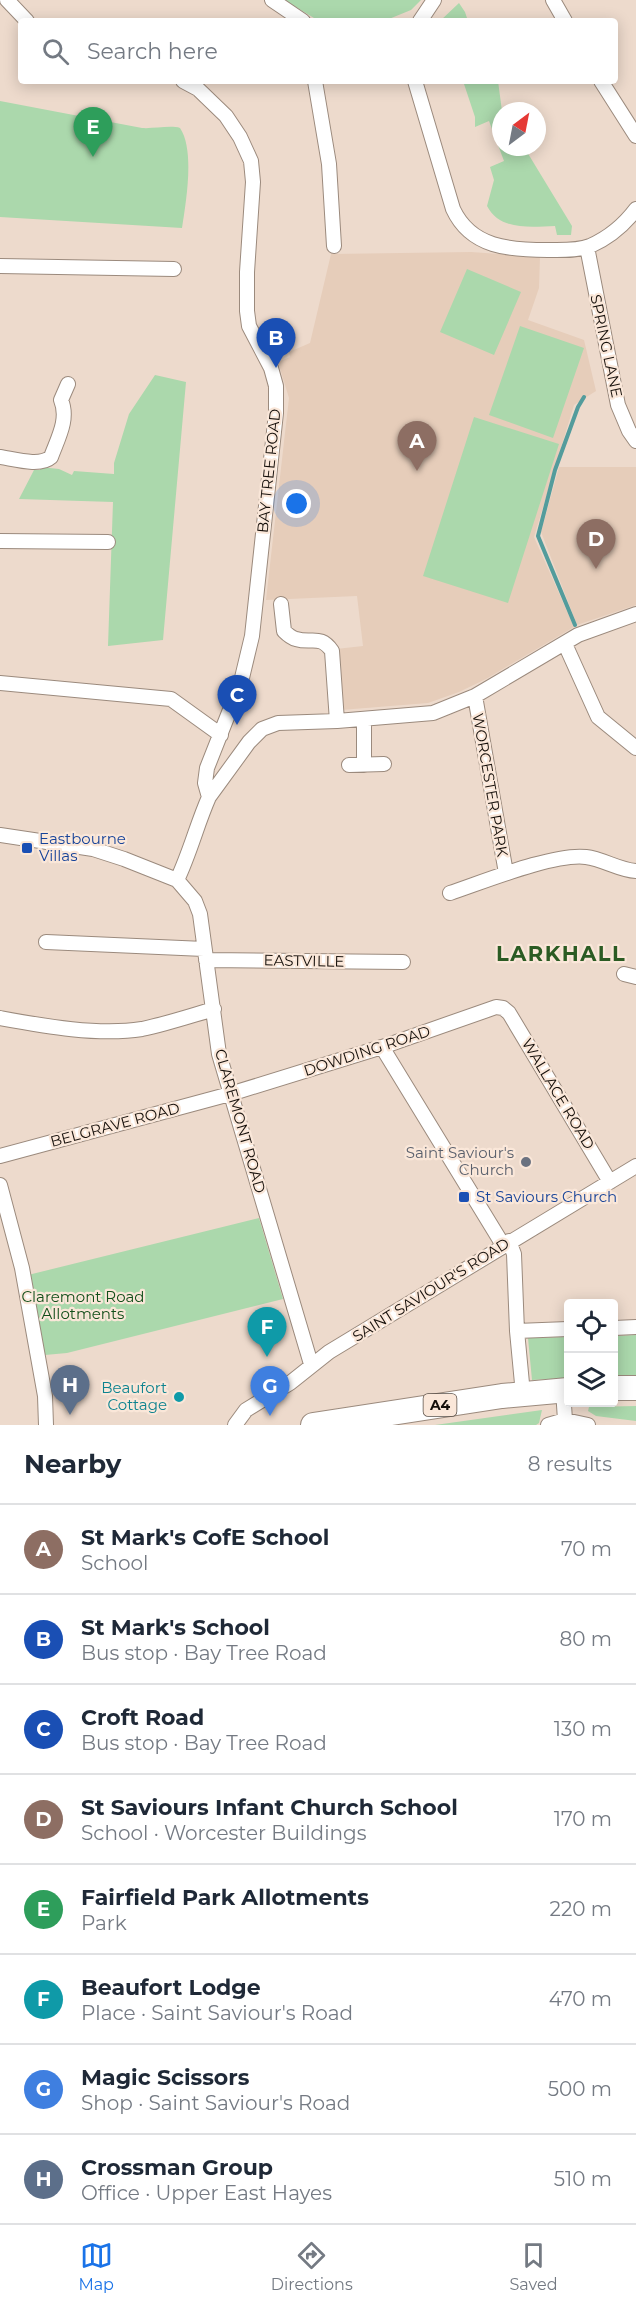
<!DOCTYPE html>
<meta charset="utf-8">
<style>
body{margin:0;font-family:Montserrat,sans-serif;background:#f6f6f7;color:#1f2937}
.controls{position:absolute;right:18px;bottom:18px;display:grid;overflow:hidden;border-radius:6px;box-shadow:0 3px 15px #0003}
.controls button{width:54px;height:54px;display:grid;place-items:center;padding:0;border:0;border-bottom:2px solid #e0e1e3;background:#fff;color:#1f2937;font:30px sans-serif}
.compass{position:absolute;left:492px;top:102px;width:54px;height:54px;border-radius:50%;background:#fff;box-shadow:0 3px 15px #0003;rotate:32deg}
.you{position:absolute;left:297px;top:504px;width:21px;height:21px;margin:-15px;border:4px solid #fff;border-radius:50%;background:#1a73e8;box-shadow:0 0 0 9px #1a73e833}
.badge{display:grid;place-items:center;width:39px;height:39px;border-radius:50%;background:#1a73e8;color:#fff;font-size:20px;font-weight:700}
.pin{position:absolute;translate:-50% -50px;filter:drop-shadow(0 2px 3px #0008)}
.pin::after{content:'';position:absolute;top:32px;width:21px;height:18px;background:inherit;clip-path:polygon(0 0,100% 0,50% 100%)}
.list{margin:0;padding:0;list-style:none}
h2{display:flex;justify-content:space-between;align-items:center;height:78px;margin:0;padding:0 24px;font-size:26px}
h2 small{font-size:20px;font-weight:400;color:#747a83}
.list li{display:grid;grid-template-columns:39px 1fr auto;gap:18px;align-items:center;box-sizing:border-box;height:90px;padding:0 24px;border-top:2px solid #e0e1e3}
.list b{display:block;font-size:22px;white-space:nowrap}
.list p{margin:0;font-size:20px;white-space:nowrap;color:#747a83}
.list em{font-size:20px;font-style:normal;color:#747a83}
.icon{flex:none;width:33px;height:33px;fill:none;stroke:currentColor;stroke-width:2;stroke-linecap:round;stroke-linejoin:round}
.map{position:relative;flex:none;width:636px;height:1425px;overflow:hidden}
.search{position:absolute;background:#fff;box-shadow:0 3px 15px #0003;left:18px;right:18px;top:18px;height:66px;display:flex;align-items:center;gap:15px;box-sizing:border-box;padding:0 21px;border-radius:6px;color:#747a83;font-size:22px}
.sheet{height:798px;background:#fff}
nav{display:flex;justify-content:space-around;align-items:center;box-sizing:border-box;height:84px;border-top:2px solid #e0e1e3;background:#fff;font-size:16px;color:#747a83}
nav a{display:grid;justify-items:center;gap:3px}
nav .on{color:#1a73e8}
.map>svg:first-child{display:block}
.built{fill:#e6cdba}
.green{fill:#abd8ac}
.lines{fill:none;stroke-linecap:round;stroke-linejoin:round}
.stream{stroke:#539c9c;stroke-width:4}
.street-casing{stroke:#9b8a7d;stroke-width:16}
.highway-casing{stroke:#9b8a7d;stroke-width:26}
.street{stroke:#fff;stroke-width:14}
.highway{stroke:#fff;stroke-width:24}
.transit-dot{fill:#1a4fb4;stroke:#fae7d9;stroke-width:2}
.worship-dot{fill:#6b7280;stroke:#fae7d9;stroke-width:2}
.culture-dot{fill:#0f9aa8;stroke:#fae7d9;stroke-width:2}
.labels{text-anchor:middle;stroke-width:4.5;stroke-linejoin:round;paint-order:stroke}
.shield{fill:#fae7d9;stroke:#5a5048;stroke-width:1.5}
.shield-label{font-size:14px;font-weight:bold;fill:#150f0a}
.street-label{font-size:15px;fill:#150f0a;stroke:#fae7d9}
.transit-label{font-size:15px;fill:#164399;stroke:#fae7d9;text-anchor:start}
.worship-label{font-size:15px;fill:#5b616d;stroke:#fae7d9;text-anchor:end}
.park-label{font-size:15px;fill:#124f1a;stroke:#fae7d9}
.culture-label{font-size:15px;fill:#0d838f;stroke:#fae7d9;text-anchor:end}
.district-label{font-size:21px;font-weight:bold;letter-spacing:1.5px;fill:#2b5b23;stroke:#fae7d9}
</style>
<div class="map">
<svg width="636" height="1425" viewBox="0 0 636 1425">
<rect width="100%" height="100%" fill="#eddacc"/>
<path class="built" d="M471,252L540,257L539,288L528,320L584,340L596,391L574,405L534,537L574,627L486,679L459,692L428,703L341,710L336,649L363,646L357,596L266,600L289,398L278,362L290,357L289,352L310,343L331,254Z
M559,467H636V605L577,625L541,532Z"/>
<path class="green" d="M284,0H421L411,10L384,21H319Z
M459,3L465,12L468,21H440Z
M463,81H498L502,111L501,147H524L572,226L571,235H557L555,226C531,227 500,231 487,206L494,180L490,167L504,161L489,121L475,127V117Z
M0,101L142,128C152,129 171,125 180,128C195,150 186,202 182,228L0,217Z
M467,269L521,292L494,355L440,332Z
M520,326L584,348L553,438L489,415Z
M155,375L186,382L163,640L108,646L113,502L19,499L34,470H40V467L59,469L72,475L74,471L114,474V463L129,414Z
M474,417L559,444L508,603L423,576Z
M259,1218L283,1299L67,1353L45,1355L28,1275Z
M636,1335V1375L614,1376V1336Z
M568,1337V1378L532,1380L528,1338Z
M636,1406V1421L596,1416L588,1411L589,1407Z
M542,1410L539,1423L536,1425H435Z"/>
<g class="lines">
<path class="stream" d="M575,625L538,536L555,470L578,407L584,397"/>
<g class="street-casing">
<path id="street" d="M7,0L27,21
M272,0L303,21
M553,0L565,21
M420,21L434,0
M315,81L329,164L334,246
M415,81L453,209C471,248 510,250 548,250C560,250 578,251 590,246C608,238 624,225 636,209
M601,81L636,136
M587,247L618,405L629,431L636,441
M0,266L174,269
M0,457C14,459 40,467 51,457C58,438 69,419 61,400L68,384
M0,541L108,542
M281,604L284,631C287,634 292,638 296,639C312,644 320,634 332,651L337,721
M565,644L598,717L636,748
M0,683L171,699L221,735
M475,696L506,873
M364,720V765
M349,765L384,764
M209,797L249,742L262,729L278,723L337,721L433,713L475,696L578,635L636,614
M0,835L93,849L124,859L177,880L195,901L200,914L219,1054L311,1364
M177,880C190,853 197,824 209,797L205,783L207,768L241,682L252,636L276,413V386L271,368L249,326L247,311V272L253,182L251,161L240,137L226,116L198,89L183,81
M450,893C483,882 554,853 586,857C603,859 619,870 636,871
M46,942L204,949
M206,960L403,962
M624,974L636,977
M0,1018C44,1026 98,1036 142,1029C166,1024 190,1016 214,1009
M382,1047L503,1245
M0,1156L230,1094L382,1047L496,1007L503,1008L509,1013L610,1182
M0,1185L22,1268L45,1396L46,1425
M509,1241L514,1254L517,1331L523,1394
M614,1328L636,1327
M517,1331L568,1329
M563,1390L565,1420L588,1425
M235,1425L246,1410L290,1383L329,1352L636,1166
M548,1425L565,1420"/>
</g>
<g class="highway-casing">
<path id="highway" d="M614,1388H636
M313,1425L502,1396L568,1390"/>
</g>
<use href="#street" class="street"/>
<use href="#highway" class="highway"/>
</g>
<g class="transit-dot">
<rect x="21" y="842" width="12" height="12" rx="3"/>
<rect x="458" y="1191" width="12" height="12" rx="3"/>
</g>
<circle class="worship-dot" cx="526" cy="1162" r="6"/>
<circle class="culture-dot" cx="179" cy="1397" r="6"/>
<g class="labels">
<rect class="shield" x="423.5" y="1394" width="33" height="22" rx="4.5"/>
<g class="shield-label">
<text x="440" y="1410">A4</text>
</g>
<g class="street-label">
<text transform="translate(606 346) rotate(78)" y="5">SPRING LANE</text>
<text transform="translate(269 471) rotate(-84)" y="5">BAY TREE ROAD</text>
<text transform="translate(490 785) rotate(80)" y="5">WORCESTER PARK</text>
<text transform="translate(304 961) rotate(1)" y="5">EASTVILLE</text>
<text transform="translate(367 1051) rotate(-18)" y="5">DOWDING ROAD</text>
<text transform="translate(558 1094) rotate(59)" y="5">WALLACE ROAD</text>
<text transform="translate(240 1121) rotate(74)" y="5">CLAREMONT ROAD</text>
<text transform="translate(115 1125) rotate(-15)" y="5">BELGRAVE ROAD</text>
<text transform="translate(431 1290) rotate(-32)" y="5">SAINT SAVIOUR'S ROAD</text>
</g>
<g class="transit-label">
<text x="39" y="844">Eastbourne<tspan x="39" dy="17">Villas</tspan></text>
<text x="476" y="1202">St Saviours Church</text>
</g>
<g class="worship-label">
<text x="514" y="1158">Saint Saviour's<tspan x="514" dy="17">Church</tspan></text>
</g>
<g class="park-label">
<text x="83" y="1302">Claremont Road<tspan x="83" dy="17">Allotments</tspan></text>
</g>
<g class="culture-label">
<text x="167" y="1393">Beaufort<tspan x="167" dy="17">Cottage</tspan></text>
</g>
<g class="district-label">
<text x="561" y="961">LARKHALL</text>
</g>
</g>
</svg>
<div class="controls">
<button><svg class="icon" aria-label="locate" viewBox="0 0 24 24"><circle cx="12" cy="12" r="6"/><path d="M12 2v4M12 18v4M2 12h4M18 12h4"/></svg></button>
<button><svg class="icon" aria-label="layers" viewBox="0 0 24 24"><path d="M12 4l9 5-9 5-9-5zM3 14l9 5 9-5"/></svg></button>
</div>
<svg class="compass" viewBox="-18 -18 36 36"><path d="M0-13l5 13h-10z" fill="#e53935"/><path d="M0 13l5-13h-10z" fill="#747a83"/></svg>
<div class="you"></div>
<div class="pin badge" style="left:417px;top:471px;background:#8d6e63">A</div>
<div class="pin badge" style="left:276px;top:368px;background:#1a4fb4">B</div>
<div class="pin badge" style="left:237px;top:725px;background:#1a4fb4">C</div>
<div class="pin badge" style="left:596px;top:569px;background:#8d6e63">D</div>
<div class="pin badge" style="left:93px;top:157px;background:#2e9e5b">E</div>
<div class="pin badge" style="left:267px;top:1357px;background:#0f9aa8">F</div>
<div class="pin badge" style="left:270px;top:1416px;background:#3f7fe0">G</div>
<div class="pin badge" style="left:70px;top:1415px;background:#5c6f8a">H</div>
<div class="search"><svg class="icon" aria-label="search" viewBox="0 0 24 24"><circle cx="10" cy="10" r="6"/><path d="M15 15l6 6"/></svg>Search here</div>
</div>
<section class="sheet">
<h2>Nearby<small>8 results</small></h2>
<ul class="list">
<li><span class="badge" style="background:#8d6e63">A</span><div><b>St Mark's CofE School</b><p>School</p></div><em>70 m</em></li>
<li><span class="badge" style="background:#1a4fb4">B</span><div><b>St Mark's School</b><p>Bus stop · Bay Tree Road</p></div><em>80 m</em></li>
<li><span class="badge" style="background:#1a4fb4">C</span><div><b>Croft Road</b><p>Bus stop · Bay Tree Road</p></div><em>130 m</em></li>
<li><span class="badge" style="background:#8d6e63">D</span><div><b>St Saviours Infant Church School</b><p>School · Worcester Buildings</p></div><em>170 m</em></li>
<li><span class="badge" style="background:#2e9e5b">E</span><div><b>Fairfield Park Allotments</b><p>Park</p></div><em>220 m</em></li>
<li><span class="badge" style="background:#0f9aa8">F</span><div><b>Beaufort Lodge</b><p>Place · Saint Saviour's Road</p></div><em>470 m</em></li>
<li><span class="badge" style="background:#3f7fe0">G</span><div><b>Magic Scissors</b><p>Shop · Saint Saviour's Road</p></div><em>500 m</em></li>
<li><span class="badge" style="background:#5c6f8a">H</span><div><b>Crossman Group</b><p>Office · Upper East Hayes</p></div><em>510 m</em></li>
</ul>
</section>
<nav>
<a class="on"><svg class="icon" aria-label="map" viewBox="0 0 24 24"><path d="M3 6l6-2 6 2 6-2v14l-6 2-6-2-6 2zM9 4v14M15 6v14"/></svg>Map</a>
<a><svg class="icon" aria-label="directions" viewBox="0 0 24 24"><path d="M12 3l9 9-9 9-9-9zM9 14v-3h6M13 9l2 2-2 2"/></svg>Directions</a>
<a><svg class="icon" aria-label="saved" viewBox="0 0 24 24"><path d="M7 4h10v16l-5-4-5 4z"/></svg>Saved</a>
</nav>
